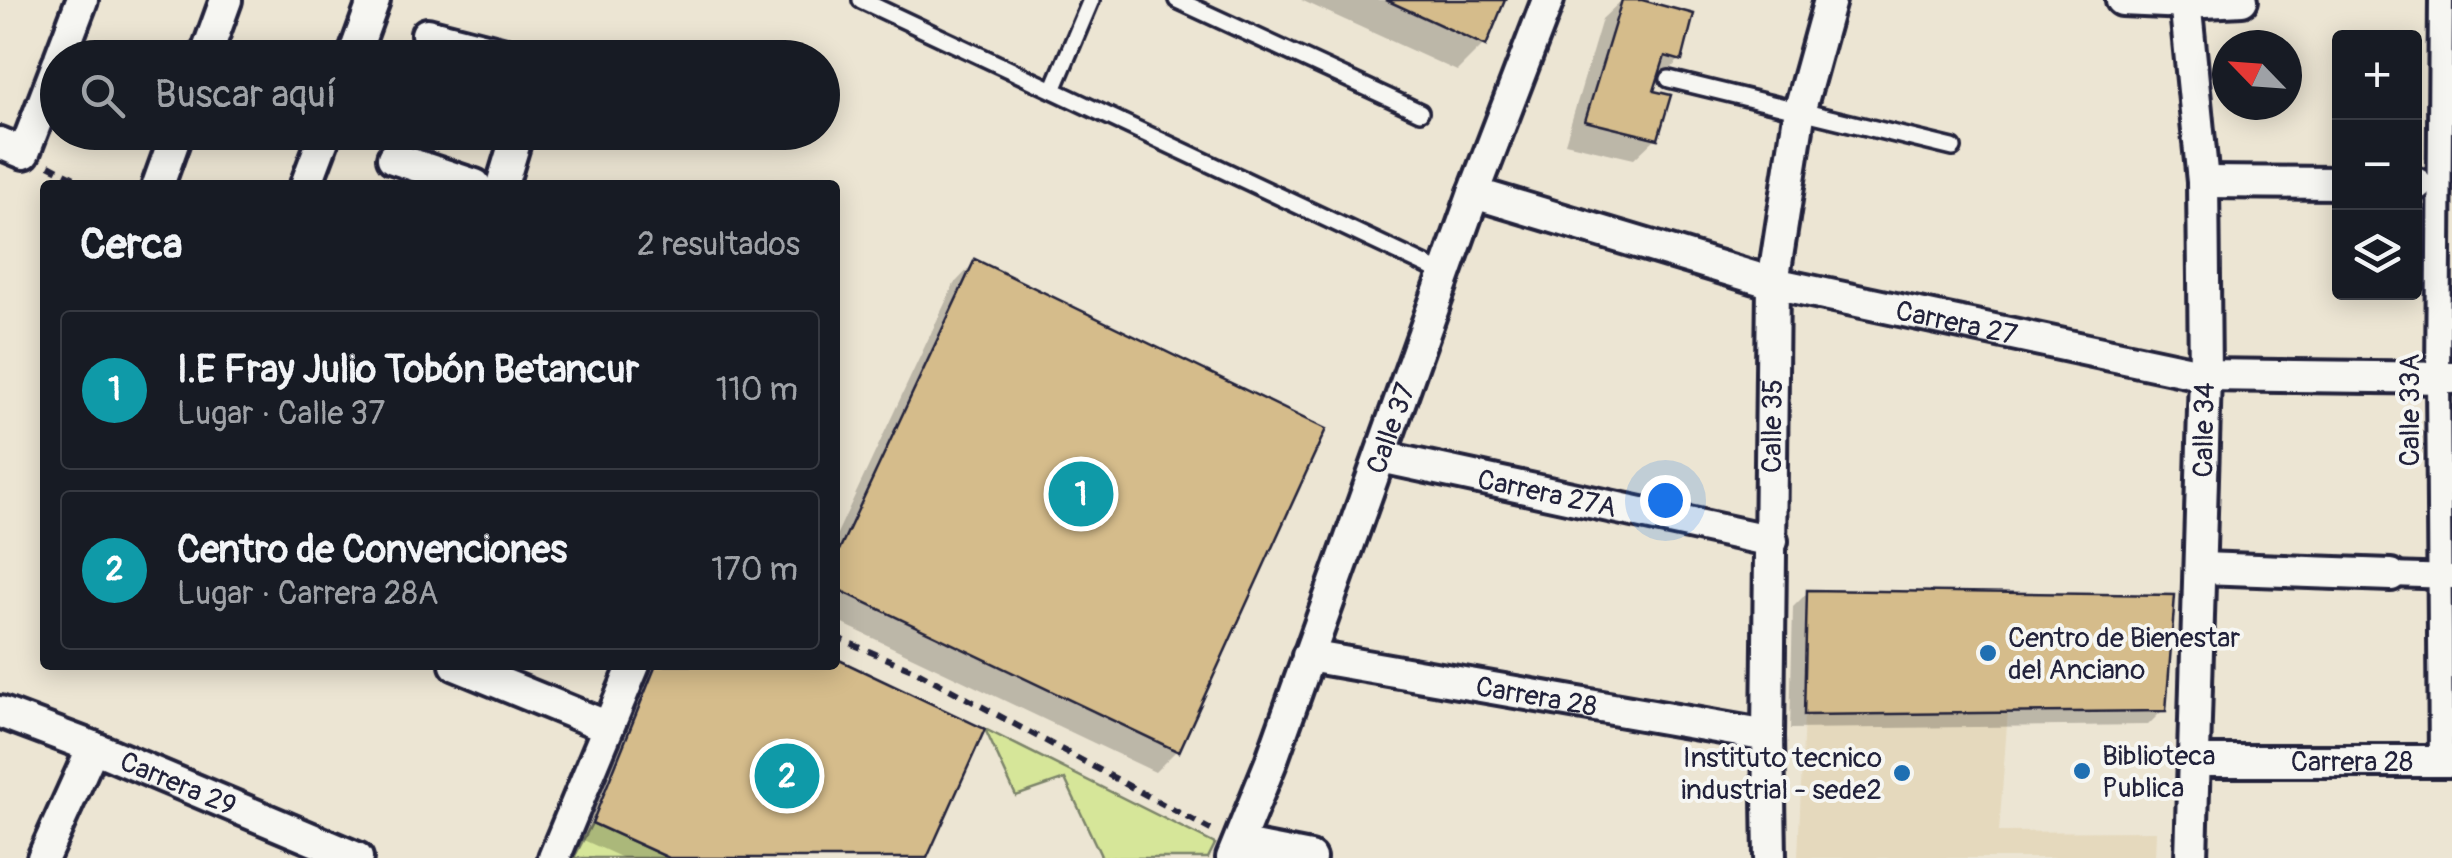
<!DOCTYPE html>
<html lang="es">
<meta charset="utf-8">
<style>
body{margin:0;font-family:Pangolin,sans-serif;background:#20242c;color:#f1f3f6}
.controls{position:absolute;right:30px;top:30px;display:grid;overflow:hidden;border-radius:10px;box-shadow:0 5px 25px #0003}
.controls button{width:90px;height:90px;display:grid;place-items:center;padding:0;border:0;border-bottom:2px solid #363941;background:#171b24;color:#f1f3f6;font:50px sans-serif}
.compass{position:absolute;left:2212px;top:30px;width:90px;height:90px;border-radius:50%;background:#171b24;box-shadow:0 5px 25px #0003;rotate:295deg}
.you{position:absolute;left:1665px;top:500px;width:35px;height:35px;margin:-25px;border:8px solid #fff;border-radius:50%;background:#1a73e8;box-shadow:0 0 0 15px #1a73e833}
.badge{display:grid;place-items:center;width:65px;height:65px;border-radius:50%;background:#1f6fb2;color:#fff;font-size:32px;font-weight:700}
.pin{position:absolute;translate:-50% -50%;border:5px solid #fff;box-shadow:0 2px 10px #0006}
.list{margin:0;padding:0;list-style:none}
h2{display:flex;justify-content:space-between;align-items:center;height:130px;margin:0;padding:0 40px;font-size:42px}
h2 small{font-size:32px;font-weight:400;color:#9ea1a6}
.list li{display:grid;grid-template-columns:65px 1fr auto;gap:30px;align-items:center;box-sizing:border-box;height:160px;margin:0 20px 20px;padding:0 20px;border:2px solid #363941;border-radius:10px}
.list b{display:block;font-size:38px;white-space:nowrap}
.list p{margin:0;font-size:32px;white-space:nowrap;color:#9ea1a6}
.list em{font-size:32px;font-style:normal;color:#9ea1a6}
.icon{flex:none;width:55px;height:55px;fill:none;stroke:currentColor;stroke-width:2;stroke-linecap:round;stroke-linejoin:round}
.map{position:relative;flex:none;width:2452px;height:858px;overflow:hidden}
.search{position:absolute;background:#171b24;box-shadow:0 5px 25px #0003;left:40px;top:40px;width:800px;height:110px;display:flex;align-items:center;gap:25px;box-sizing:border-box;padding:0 35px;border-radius:55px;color:#9ea1a6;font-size:38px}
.panel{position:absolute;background:#171b24;box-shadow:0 5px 25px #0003;left:40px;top:180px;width:800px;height:490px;border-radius:10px}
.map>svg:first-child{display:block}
.built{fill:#e5d9bd}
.green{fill:#d6e699;stroke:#7c846a;stroke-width:2.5}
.shadow{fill:#0003}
.building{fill:#d5bc8b;stroke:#22223b;stroke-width:2.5}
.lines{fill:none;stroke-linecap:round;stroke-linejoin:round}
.service-casing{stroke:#22223b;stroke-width:22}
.pedestrian-casing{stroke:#22223b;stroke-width:30}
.minor-casing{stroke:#22223b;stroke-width:38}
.path{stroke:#22223b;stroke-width:6;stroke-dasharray:10 8;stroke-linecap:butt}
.service{stroke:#f6f6f2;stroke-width:15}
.pedestrian{stroke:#f6f6f2;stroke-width:22}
.minor{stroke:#f6f6f2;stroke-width:30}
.poi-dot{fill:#1f6fb2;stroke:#f6f6f2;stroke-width:4}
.labels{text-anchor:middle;stroke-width:8;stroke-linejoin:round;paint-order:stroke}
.street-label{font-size:28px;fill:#22223b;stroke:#f6f6f2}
.poi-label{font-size:28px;fill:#22223b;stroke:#f6f6f2;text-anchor:start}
</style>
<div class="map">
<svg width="2452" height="858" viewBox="0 0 2452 858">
<rect width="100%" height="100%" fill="#ece5d3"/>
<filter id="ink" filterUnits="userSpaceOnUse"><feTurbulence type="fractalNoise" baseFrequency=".01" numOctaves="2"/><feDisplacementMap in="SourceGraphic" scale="20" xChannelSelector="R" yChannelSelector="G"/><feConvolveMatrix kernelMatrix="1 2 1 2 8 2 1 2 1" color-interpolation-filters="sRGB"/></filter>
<g filter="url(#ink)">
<path class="built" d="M2008,711L1999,832L2156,831L2155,858H1798L1804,715Z"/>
<path class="green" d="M985,729L1215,844L1208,858H1102L1065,779L1016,796Z
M592,823L669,858H574Z"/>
<path class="shadow" d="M1301,0H1502L1484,44L1457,71Z
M1622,0H1633L1680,59L1659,81L1654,80L1650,92L1656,138L1634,159L1565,143L1602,19Z
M975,262L1177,750L1155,772L835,620V538L954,284Z
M1808,592L2163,710L2148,725L1790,729L1793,607Z
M835,661L924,858H623L579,838L649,665H835Z"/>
<path class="building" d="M1386,0H1505L1486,46Z
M1622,0H1642L1694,14L1682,61L1665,56L1654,91L1671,95L1658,139L1585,121Z
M975,259L1326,429L1179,752L835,588V559Z
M1807,590L2175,595L2166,711L1804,715Z
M835,658L985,729L927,858H669L592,823L656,665H835Z"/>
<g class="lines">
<g class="service-casing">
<path id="service" d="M861,0L1445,274
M1177,0L1420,112
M1669,79L1953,148
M1053,90L1091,0"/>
</g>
<g class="pedestrian-casing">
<path id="pedestrian" d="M2391,575L2452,577
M2441,761L2438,378L2441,0"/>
</g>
<g class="minor-casing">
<g id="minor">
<path d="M2122,0L2186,3L2242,0"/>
<path d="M2185,0L2203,182L2205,375L2191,858"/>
<path d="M427,34L521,58"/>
<path d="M60,58L82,0"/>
<path d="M205,58L226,0"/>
<path d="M353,58L374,0"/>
<path d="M0,143L24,153L58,64"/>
<path d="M393,158L475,185"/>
<path d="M2203,182L2340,183"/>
<path d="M2414,184H2417"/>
<path d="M158,185L177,132"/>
<path d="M306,185L326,132"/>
<path d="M502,185L518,132"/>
<path id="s1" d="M1474,193L1773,283L2205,375L2452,378"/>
<path id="s2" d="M1381,457L1772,541"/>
<path d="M2201,568L2391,575"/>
<path id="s3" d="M1308,656L1768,736"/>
<path d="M456,665L608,727"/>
<path id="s4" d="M0,712L93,747L357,858"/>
<path id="s5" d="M2192,761H2452"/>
<path d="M1239,844L1310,858"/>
<path d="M43,858L93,747"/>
<path d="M554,858L634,665"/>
<path id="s6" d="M1232,858L1271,762L1474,193L1548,0"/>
<path id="s7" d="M1770,858L1768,736L1773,283L1800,109L1830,0"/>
</g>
</g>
<path class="path" d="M49,165L88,185
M835,637L914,670L1211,830"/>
<use href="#service" class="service"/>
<use href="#pedestrian" class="pedestrian"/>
<use href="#minor" class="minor"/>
</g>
</g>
<g class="poi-dot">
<circle cx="1988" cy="653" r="10"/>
<circle cx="2082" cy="771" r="10"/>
<circle cx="1902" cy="773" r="10"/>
</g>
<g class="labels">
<g class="street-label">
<text dy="10" stroke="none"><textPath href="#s1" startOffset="500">Carrera 27</textPath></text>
<text transform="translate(2409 410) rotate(-90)" y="10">Calle 33A</text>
<text dy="10" stroke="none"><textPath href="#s7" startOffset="432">Calle 35</textPath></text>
<text dy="10" stroke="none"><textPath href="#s6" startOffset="458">Calle 37</textPath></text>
<text transform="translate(2203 430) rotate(-89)" y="10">Calle 34</text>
<text dy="10" stroke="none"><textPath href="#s2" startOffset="170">Carrera 27A</textPath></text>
<text dy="10" stroke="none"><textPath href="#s3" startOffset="232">Carrera 28</textPath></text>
<text dy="10" stroke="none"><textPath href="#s5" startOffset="160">Carrera 28</textPath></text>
<text dy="10" stroke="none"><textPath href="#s4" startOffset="192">Carrera 29</textPath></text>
</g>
<g class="poi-label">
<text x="2008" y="647">Centro de Bienestar<tspan x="2008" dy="32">del Anciano</tspan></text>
<text x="2102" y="765">Biblioteca<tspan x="2102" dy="32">Publica</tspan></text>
<text x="1882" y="767" text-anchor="end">Instituto tecnico<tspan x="1882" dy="32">industrial - sede2</tspan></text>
</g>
</g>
</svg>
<div class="controls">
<button>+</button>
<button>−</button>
<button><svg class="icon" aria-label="layers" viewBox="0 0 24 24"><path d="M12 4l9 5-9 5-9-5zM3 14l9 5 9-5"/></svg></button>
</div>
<svg class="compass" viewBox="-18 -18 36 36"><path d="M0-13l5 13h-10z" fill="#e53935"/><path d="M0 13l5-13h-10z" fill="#9ea1a6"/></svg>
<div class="you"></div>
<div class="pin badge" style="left:1081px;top:494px;background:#0f9aa8">1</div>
<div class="pin badge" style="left:787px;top:776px;background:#0f9aa8">2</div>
<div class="search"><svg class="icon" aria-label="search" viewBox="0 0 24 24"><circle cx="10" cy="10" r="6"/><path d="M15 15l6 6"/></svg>Buscar aquí</div>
<section class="panel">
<h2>Cerca<small>2 resultados</small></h2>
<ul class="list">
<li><span class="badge" style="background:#0f9aa8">1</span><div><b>I.E Fray Julio Tobón Betancur</b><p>Lugar · Calle 37</p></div><em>110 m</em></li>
<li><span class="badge" style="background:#0f9aa8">2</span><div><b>Centro de Convenciones</b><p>Lugar · Carrera 28A</p></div><em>170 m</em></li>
</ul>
</section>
</div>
